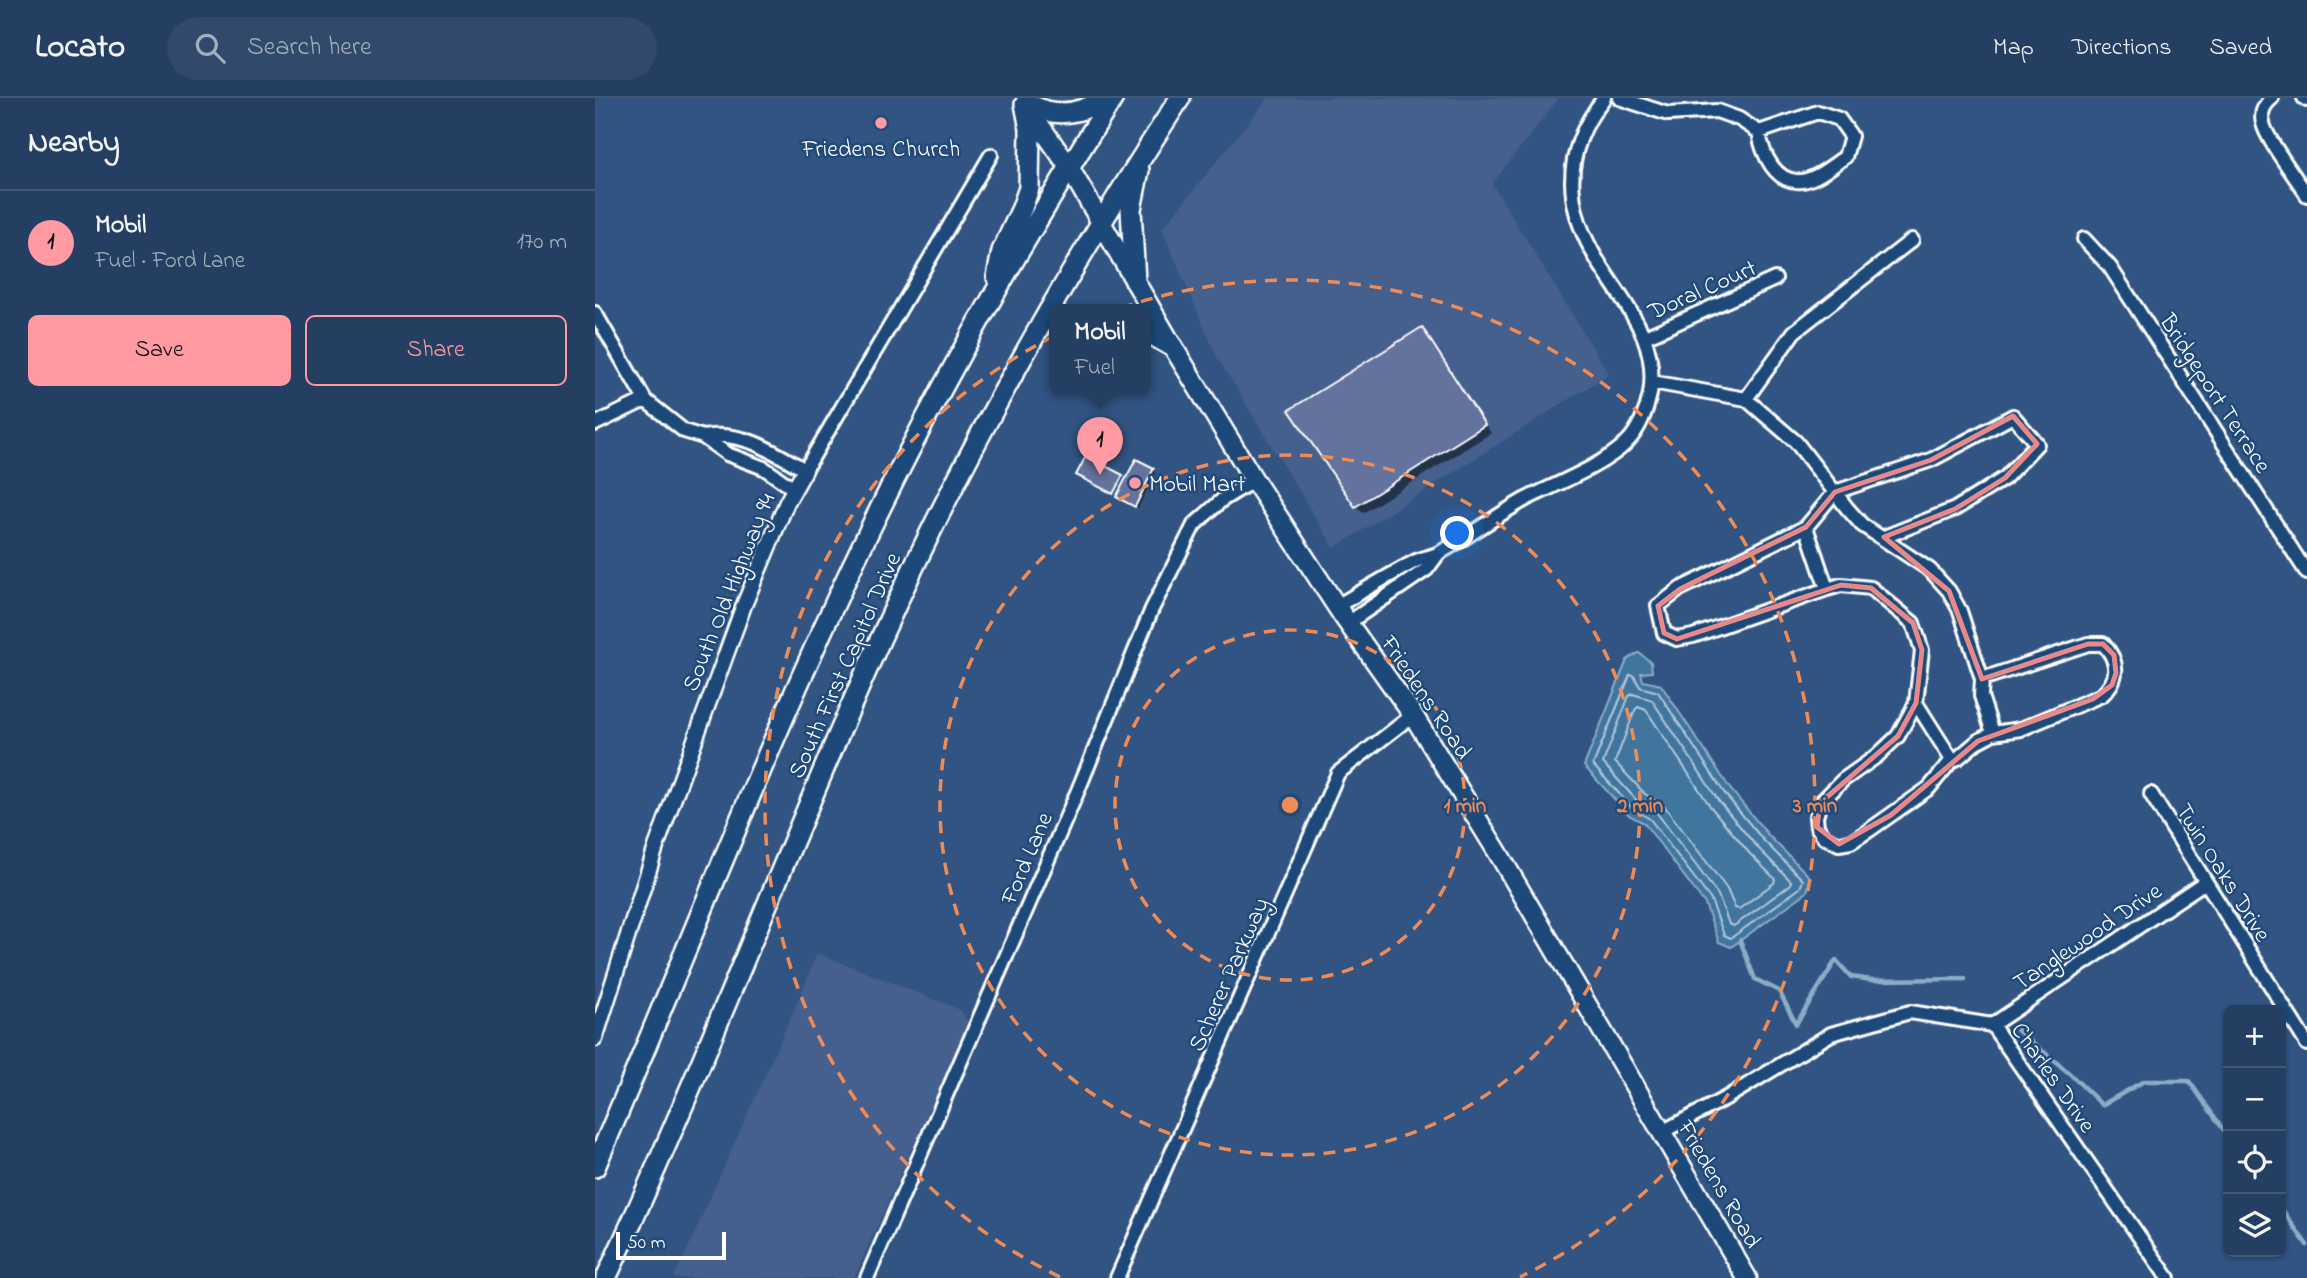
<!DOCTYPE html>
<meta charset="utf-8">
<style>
body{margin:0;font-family:"Indie Flower",sans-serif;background:#314a6b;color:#f1f3f6}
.controls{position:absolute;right:21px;bottom:21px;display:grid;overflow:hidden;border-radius:10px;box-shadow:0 2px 5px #0004}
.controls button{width:63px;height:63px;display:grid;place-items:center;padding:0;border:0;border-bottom:2px solid #425877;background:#253f62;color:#f1f3f6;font:35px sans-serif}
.scale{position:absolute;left:21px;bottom:18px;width:110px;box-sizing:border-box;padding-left:7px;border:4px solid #fff;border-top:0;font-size:19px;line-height:24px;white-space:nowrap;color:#fff;-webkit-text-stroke:5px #1f4a7a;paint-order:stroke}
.you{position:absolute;left:863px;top:436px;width:24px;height:24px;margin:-18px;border:5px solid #fff;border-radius:50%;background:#1a73e8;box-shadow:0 0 0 10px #1a73e833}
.badge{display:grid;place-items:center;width:46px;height:46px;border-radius:50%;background:#ff9aa2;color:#111;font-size:23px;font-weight:700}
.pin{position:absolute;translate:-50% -58px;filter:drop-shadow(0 2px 4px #0008)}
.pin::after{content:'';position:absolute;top:37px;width:24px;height:21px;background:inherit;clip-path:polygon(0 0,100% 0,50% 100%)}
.popup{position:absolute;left:454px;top:206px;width:102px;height:91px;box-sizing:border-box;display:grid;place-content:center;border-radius:10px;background:#253f62;filter:drop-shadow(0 2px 5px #0005);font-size:23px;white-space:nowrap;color:#a3afbe}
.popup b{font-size:26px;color:#f1f3f6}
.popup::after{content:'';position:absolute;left:50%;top:100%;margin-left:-14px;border:14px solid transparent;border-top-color:#253f62}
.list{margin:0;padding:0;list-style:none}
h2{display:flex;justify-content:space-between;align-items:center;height:91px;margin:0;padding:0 28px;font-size:30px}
h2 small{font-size:23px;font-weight:400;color:#a3afbe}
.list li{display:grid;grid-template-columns:46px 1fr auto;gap:21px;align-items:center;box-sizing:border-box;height:105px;padding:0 28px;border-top:2px solid #425877}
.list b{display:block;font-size:26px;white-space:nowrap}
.list p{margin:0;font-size:23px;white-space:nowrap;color:#a3afbe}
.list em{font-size:23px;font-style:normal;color:#a3afbe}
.actions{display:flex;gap:14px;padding:21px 28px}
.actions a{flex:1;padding:16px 0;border:2px solid #ff9aa2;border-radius:10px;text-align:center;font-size:24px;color:#ff9aa2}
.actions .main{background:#ff9aa2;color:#111}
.icon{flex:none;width:38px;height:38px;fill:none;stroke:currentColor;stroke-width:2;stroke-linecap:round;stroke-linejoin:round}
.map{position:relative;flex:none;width:1712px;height:1180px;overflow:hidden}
header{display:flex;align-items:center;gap:42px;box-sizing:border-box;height:98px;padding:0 35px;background:#253f62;border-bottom:2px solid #425877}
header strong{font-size:33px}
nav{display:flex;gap:38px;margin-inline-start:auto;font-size:24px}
.search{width:490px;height:63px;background:#314a6b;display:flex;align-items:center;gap:18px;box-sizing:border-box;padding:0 24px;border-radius:38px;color:#a3afbe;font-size:26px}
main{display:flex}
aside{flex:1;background:#253f62}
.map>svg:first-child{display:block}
.built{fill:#44608d}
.water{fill:#41759e;stroke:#8dacc5;stroke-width:2}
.shadow{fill:#0007}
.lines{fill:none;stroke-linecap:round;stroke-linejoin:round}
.shore{stroke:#b3c8d8;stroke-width:2}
.stream{stroke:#8dacc5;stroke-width:4.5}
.building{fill:#64739e;stroke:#fff;stroke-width:2}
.minor-casing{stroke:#fff;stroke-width:18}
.tertiary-casing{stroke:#fff;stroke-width:19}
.secondary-casing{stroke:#fff;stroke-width:23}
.trunk-casing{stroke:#fff;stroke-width:24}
.minor{stroke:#1f4a7a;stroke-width:12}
.tertiary{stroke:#1f4a7a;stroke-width:14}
.secondary{stroke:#1f4a7a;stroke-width:18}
.trunk{stroke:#1f4a7a;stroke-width:19}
.marked{fill:none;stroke:#e88989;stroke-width:5;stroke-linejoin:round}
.ring{fill:none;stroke:#ef8b55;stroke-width:3.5;stroke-dasharray:12 9}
.poi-dot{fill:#ff9aa2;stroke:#1f4a7a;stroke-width:2.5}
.labels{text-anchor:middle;stroke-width:5;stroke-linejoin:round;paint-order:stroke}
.poi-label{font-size:24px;fill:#fff;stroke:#1f4a7a}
.street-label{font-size:24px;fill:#fff;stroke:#1f4a7a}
.centre{fill:#ef8b55;stroke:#1f4a7a;stroke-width:3.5}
.ring-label{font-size:21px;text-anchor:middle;font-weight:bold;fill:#ef8b55;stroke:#1f4a7a;stroke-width:5;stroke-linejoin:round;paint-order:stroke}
</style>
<header>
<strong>Locato</strong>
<div class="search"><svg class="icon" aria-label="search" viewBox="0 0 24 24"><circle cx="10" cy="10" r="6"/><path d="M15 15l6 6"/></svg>Search here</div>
<nav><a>Map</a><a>Directions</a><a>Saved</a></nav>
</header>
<main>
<aside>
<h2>Nearby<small></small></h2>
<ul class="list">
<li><span class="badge">1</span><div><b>Mobil</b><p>Fuel · Ford Lane</p></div><em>170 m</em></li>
</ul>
<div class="actions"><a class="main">Save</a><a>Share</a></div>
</aside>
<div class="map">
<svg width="1712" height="1180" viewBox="0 0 1712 1180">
<rect width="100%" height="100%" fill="#315483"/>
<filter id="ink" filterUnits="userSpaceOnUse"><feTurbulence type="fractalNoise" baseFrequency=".0143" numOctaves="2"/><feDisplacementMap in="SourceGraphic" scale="14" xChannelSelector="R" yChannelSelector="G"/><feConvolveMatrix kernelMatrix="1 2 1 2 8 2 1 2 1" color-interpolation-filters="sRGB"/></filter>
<g filter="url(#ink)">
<path class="built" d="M673,0H964L897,86L1014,276L739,450L622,259L567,131Z
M222,855L366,912L373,925L259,1180H78L88,1161L208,891Z"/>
<path class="water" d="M1044,555L1056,564L1057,574L1046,575L1048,583L1066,587L1136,692L1174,738L1216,780L1212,794L1136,849L1124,844L1110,806L1049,725L1034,717L989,668L1032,562Z"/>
<path class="shadow" d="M827,231L834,238L896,335L768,415L761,408Z
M541,363L561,375L543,410L526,402Z"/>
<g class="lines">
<path class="shore" d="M1035,577L1039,578L1045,589L1063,594L1130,696L1169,743L1208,782L1205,790L1136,840L1129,837L1116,802L1055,721L1038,711L998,667Z
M1038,596L1057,602L1123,702L1162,749L1196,783L1195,787L1139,828L1134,826L1123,797L1062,715L1043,704L1008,665L1034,598Z
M1043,609L1051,612L1115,708L1155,756L1180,781L1179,785L1144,811L1140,810L1132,791L1070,709L1050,696L1020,664L1040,612Z"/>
<path class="stream" d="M1145,842L1160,881L1184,893L1201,926L1241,862L1256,879L1277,882L1370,881
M1422,932L1473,974L1507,1007L1549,983H1594L1633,1038
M1686,1110L1712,1147"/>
</g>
<path class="building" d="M827,229L890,327L760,409L694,312Z
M491,358L528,377L518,396L481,377Z
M541,361L559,370L540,409L521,399Z"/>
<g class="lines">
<g class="minor-casing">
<path id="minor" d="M1024,0L1073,16L1122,13L1144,21L1164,34C1167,55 1180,86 1207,83C1222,81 1238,67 1250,59L1256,38L1244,21L1223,14L1164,34
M1677,0C1669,7 1665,14 1668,25C1671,41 1702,81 1712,97
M1709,0L1712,2
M1489,141L1515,169L1712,475
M0,215L50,302L89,333L108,339L132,356L169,370L199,391
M1050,239L1180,181
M1057,284L1151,301L1201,344L1252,410L1267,427L1335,472L1354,493L1365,513L1387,581L1386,598L1398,635L1383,643L1363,660L1357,662L1334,690L1273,733L1256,744L1244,746L1229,739L1222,729L1221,719L1225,705L1248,682L1282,658L1303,638L1321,605
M1151,301L1199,234L1317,142
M0,326L50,302
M108,339C147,332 177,353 210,372L396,57
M1211,429L1085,491L1063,508L1069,535L1082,541L1098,538L1232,491
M1289,439L1360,411L1410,380L1442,346L1418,318L1336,362L1240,394L1211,429L1232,491L1246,487L1276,490L1318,525L1327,552L1321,605L1357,662
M742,508C768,493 794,477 821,463C829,459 838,459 846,454C875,438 902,417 931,401C961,386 1010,367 1032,344C1044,332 1052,312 1055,296C1065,236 1023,201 997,153C967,99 971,48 1009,0
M753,525L832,471L843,456
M1387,581L1493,546H1508C1524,563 1525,580 1507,597L1426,631L1398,635
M1556,696L1712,946
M1397,927L1610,784
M1067,1034L1131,1000L1236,936L1315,914L1397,927L1573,1180
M272,1180L484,690L557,511L599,427L627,402L659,382
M522,1180L743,675L818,617"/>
</g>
<g class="tertiary-casing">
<path id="tertiary" d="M0,941L61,749L149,507L192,404L210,372"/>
</g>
<g class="secondary-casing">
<path id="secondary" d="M432,9L474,69L578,249L659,382L748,518L818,617L902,753L1152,1180"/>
</g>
<g class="trunk-casing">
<path id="trunk" d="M402,179L407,153L427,110L434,90L435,31L430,6C438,7 444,11 451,13C472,18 493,12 510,0
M540,183L536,111L544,72
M550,233L578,249
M0,1069C92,855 175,636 277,427C349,279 430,138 518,0
M11,1180C111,967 193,745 290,531C373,346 474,170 585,0"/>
</g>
<use href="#minor" class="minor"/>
<use href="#tertiary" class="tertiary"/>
<use href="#secondary" class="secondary"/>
<use href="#trunk" class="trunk"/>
</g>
</g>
<path class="marked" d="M1418,318L1442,346L1410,380L1360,411L1289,439L1354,493L1387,581L1493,546H1508L1519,557L1521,575L1517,587L1498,601L1383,643L1296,717L1244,746L1222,729L1225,705L1303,638L1321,605L1327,552L1318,525L1276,490L1246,487L1082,541L1069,535L1063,508L1085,491L1211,429L1240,394L1336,362Z"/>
<g class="ring">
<circle cx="695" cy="707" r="175"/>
<circle cx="695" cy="707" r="350"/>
<path d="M465 1179A525 525 0 1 1 925 1179"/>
</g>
<g class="poi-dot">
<circle cx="286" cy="25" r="7"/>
<circle cx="540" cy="385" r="7"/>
</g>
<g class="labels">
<g class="poi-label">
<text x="286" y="58">Friedens Church</text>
<text x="554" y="393" text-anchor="start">Mobil Mart</text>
</g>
<g class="street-label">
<text transform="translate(1107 191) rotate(-24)" y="8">Doral Court</text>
<text transform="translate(1621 295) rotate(57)" y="8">Bridgeport Terrace</text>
<text transform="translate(133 494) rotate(-68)" y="8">South Old Highway 94</text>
<text transform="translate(249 567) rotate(-66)" y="8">South First Capitol Drive</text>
<text transform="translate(832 599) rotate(56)" y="8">Friedens Road</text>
<text transform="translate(431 760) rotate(-67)" y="8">Ford Lane</text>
<text transform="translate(1629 774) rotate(58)" y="8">Twin Oaks Drive</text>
<text transform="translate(1492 838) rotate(-34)" y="8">Tanglewood Drive</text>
<text transform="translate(633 876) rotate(-66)" y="8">Scherer Parkway</text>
<text transform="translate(1459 979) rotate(55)" y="8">Charles Drive</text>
<text transform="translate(1125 1086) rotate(60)" y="8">Friedens Road</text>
</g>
</g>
<circle cx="695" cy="707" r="10" class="centre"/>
<g class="ring-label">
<text x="870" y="714">1 min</text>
<text x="1045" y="714">2 min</text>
<text x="1220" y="714">3 min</text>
</g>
</svg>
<div class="controls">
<button>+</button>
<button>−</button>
<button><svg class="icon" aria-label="locate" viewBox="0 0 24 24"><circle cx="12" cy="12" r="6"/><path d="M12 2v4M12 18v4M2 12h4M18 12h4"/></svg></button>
<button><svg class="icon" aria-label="layers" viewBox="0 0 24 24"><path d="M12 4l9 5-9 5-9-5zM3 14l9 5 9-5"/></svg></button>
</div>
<div class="scale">50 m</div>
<div class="you"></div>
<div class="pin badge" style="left:505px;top:377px">1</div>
<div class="popup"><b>Mobil</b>Fuel</div>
</div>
</main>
